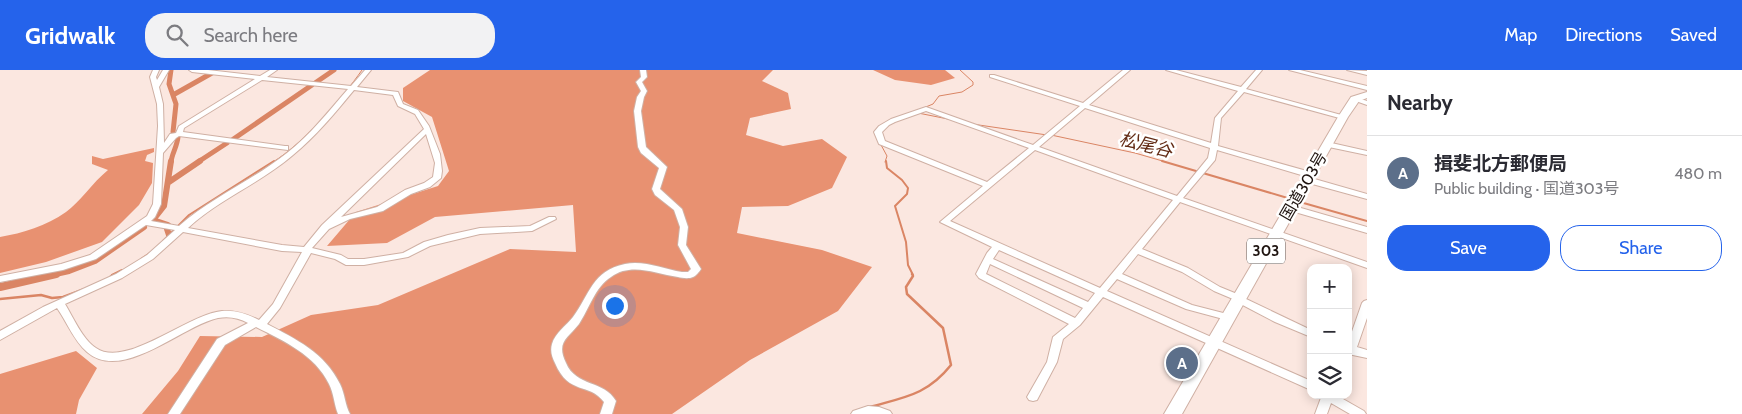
<!DOCTYPE html>
<meta charset="utf-8">
<style>
body{margin:0;font-family:Cabin,"Noto Sans JP",sans-serif;background:#f2f2f3;color:#2b2b33}
.controls{position:absolute;right:15px;bottom:15px;display:grid;overflow:hidden;border-radius:10px;box-shadow:0 2px 12px #0003}
.controls button{width:45px;height:45px;display:grid;place-items:center;padding:0;border:0;border-bottom:1px solid #e1e1e2;background:#fff;color:#2b2b33;font:25px sans-serif}
.you{position:absolute;left:614px;top:235px;width:18px;height:18px;margin:-12px;border:4px solid #fff;border-radius:50%;background:#1a73e8;box-shadow:0 0 0 8px #1a73e833}
.badge{display:grid;place-items:center;width:32px;height:32px;border-radius:50%;background:#2563eb;color:#fff;font-size:16px;font-weight:700}
.pin{position:absolute;translate:-50% -50%;border:2px solid #fff;box-shadow:0 1px 5px #0006}
.list{margin:0;padding:0;list-style:none}
h2{display:flex;justify-content:space-between;align-items:center;height:65px;margin:0;padding:0 20px;font-size:21px}
h2 small{font-size:16px;font-weight:400;color:#7c7c81}
.list li{display:grid;grid-template-columns:32px 1fr auto;gap:15px;align-items:center;box-sizing:border-box;height:75px;padding:0 20px;border-top:1px solid #e1e1e2}
.list b{display:block;font-size:19px;white-space:nowrap}
.list p{margin:0;font-size:16px;white-space:nowrap;color:#7c7c81}
.list em{font-size:16px;font-style:normal;color:#7c7c81}
.actions{display:flex;gap:10px;padding:15px 20px}
.actions a{flex:1;padding:11px 0;border:1px solid #2563eb;border-radius:20px;text-align:center;font-size:18px;color:#2563eb}
.actions .main{background:#2563eb;color:#fff}
.icon{flex:none;width:28px;height:28px;fill:none;stroke:currentColor;stroke-width:2;stroke-linecap:round;stroke-linejoin:round}
.map{position:relative;flex:none;width:1367px;height:344px;overflow:hidden}
header{display:flex;align-items:center;gap:30px;box-sizing:border-box;height:70px;padding:0 25px;background:#2563eb;color:#fff}
header strong{font-size:24px}
nav{display:flex;gap:28px;margin-inline-start:auto;font-size:18px}
.search{width:350px;height:45px;background:#f2f2f3;display:flex;align-items:center;gap:12px;box-sizing:border-box;padding:0 18px;border-radius:20px;color:#7c7c81;font-size:19px}
main{display:flex}
aside{flex:1;background:#fff}
.map>svg:first-child{display:block}
.forest{fill:#e89171}
.lines{fill:none;stroke-linecap:round;stroke-linejoin:round}
.stream-far2{stroke:#da8564;stroke-width:1}
.stream-far1{stroke:#da8564;stroke-width:2}
.stream{stroke:#da8564;stroke-width:2.5}
.canal-far2{stroke:#da8564;stroke-width:5}
.canal-far1{stroke:#da8564;stroke-width:6}
.canal{stroke:#da8564;stroke-width:8}
.minor-casing{stroke:#cfb0a4;stroke-width:2}
.highway-casing{stroke:#cfb0a4;stroke-width:2}
.minor{fill:#fff;fill-rule:evenodd}
.highway{fill:#fff;fill-rule:evenodd}
.labels{text-anchor:middle;stroke-width:5;stroke-linejoin:round;paint-order:stroke}
.shield{fill:#fff;stroke:#625a57;stroke-width:1}
.shield-label{font-size:15px;font-weight:bold;fill:#1e130f}
.street-label{font-size:16px;fill:#1e130f;stroke:#fff}
.water-label{font-size:18px;font-style:italic;fill:#632c16;stroke:#fff}
</style>
<header>
<strong>Gridwalk</strong>
<div class="search"><svg class="icon" aria-label="search" viewBox="0 0 24 24"><circle cx="10" cy="10" r="6"/><path d="M15 15l6 6"/></svg>Search here</div>
<nav><a>Map</a><a>Directions</a><a>Saved</a></nav>
</header>
<main>
<div class="map">
<svg width="1367" height="344" viewBox="0 0 1367 344">
<rect width="100%" height="100%" fill="#fbe7e0"/>
<path class="forest" d="M430,0H773L762,11L788,23L791,39L750,48L746,65L783,76L822,69L847,87L832,118L788,136L742,137L737,163L822,180L872,197L838,241L750,290L672,344H142L178,301L200,266L262,267L311,245L378,235L510,179L576,182L573,135L435,147L387,173L327,176L356,142L438,116L449,101L432,47L403,31V18Z
M873,0H945L955,8L931,15L895,10Z
M154,78V82L147,85L145,91L153,93L152,113L139,135L102,172L46,192L0,203V167C23,163 46,156 66,142C79,133 93,112 108,100L92,94V86L103,89Z
M76,281L97,298L79,330L76,344H0V304Z"/>
<g class="lines">
<path class="stream-far2" d="M921,39L933,34L939,26L962,22L973,15V12L960,0
M918,43L948,49
M972,54L1047,65
M877,59L889,51
M1051,65L1135,83L1166,92
M880,73L887,86L885,92
M273,92C304,73 341,30 362,0"/>
<path class="stream-far1" d="M886,91L887,98L902,110L908,118L907,124L895,136L906,172L908,195L913,205
M1162,91L1291,129
M1300,132L1367,151
M163,171L189,145L274,91
M141,189L150,183
M112,205L122,200"/>
<path class="stream" d="M111,206L115,204
M0,229L41,225L52,228L63,227L82,220
M870,337C905,327 927,325 951,295L943,258L907,224L906,217L913,206L912,204"/>
<path class="canal-far2" d="M171,0L169,14L176,34L173,62
M315,13L334,0
M173,25L212,3
M232,70L312,15
M171,92C172,83 177,77 178,67
M198,92L227,73"/>
<path class="canal-far1" d="M169,112L200,91
M168,155L153,150L164,136L171,91
M167,159L169,165
M51,205L69,201L95,191L144,157"/>
<path class="canal" d="M0,217L56,204"/>
<g class="minor-casing">
<path id="minor" d="M153,0H159L156,7L157,10L163,0H169L159,17L163,34L164,73L170,64L176,63L179,56L255,9L192,2L189,0H208L260,6L270,0H277L267,7L351,16L365,0H371L357,17L398,22L403,34L418,40L429,56L440,84L442,101L441,108L430,117L411,124L383,141L350,149L329,159L312,178L341,185L348,189H364L403,183L424,172L448,165L480,158L530,156L549,147H555L556,149L532,161L480,164L430,176L408,187L364,195H346L335,189L311,183L280,238L267,254C296,269 325,283 340,314C345,324 345,335 350,344H338C334,334 334,324 329,314C315,285 284,271 256,257L225,275L180,344H168L217,269L248,253C239,248 229,246 218,248C183,255 123,313 87,282C74,271 67,252 57,238L0,270V261L43,237L116,204L147,185L175,160L146,155L96,189L63,200L0,212V206L61,194L90,185L147,146L153,134L158,56L157,34L150,7ZM262,10L348,19C329,41 310,65 287,83C253,110 212,127 179,156L151,151L155,147L161,134L163,83L176,68L179,66L288,80V76H285L183,62L184,58ZM354,20L393,25L398,36L415,44L424,59L322,155L304,177L282,175L188,158C219,129 261,113 293,85C316,66 335,43 354,20ZM426,64L435,93L433,107L424,113L405,120L377,137L341,147ZM183,162L282,181L302,182L273,234L259,250C247,244 236,240 222,241C188,244 126,299 96,278C83,270 73,247 65,234L122,208L153,189Z
M640,0H646L647,7L642,12L647,21L644,27L641,41L646,77L667,97L660,119L682,139L688,157L686,175L701,199C699,202 696,206 693,207C689,209 682,208 678,207C655,204 632,192 611,207C595,217 589,239 579,254C567,269 556,272 566,293C576,317 604,310 616,331L612,344H600L604,332C589,312 569,326 555,293C552,287 550,281 552,274C555,263 566,256 573,247C590,224 592,201 625,194C644,190 663,199 682,202H688L691,199L678,175L680,157L674,140L655,125L652,119L659,98L641,83L638,77L634,41L637,27L641,21L636,12L641,7Z
M1123,0H1130L1089,35L1211,73L1215,48L1238,21L1166,0H1176L1241,17L1256,0H1262L1246,19L1345,46L1346,47L1343,49L1244,22L1221,48L1218,76L1314,103L1315,105L1314,107H1308L1217,80L1215,90L1183,128L1367,192V198L1180,132L1142,179L1188,198L1220,217L1242,226L1244,228L1311,260V267L1275,252L1235,231L1233,229L1214,221L1182,202L1138,184L1122,204L1192,235L1231,245L1232,247L1231,249L1227,250L1186,239L1117,209L1107,221L1311,311V320L1103,227L1080,255L1063,269L1057,292L1037,330L1033,331L1029,330L1027,327L1047,292L1053,267L1069,254L979,208L976,204L987,183L992,177L940,152L983,116L879,74L874,62L879,56L891,49L926,37L1033,75L1080,36L990,7V5H994L1083,33ZM1085,38L1210,78L1208,88L1177,126L1039,77ZM926,41L1029,78L987,112L885,71L882,62L889,55L895,52ZM1035,80L1173,130L1100,218L950,151ZM999,180L1095,223L1088,232L993,189ZM990,194L1083,238L1075,248L986,204Z
M1289,0H1300L1367,16V20Z
M1347,0L1367,1V5Z
M1355,27L1367,31V35L1353,30V28Z
M1324,72H1327L1367,81V85L1324,76Z
M1305,108H1311L1367,124V129L1305,112L1304,110Z
M1288,136H1294L1367,157V163L1288,140L1287,138Z
M1367,230V248L1357,277L1367,280V288L1348,284V273L1362,233L1364,231Z
M1322,325H1336L1364,341L1366,344H1350L1331,333L1327,344H1315Z
M868,336L879,337L890,341L892,344H851L853,341Z"/>
</g>
<g class="highway-casing">
<path id="highway" d="M1367,22V28L1359,31L1348,47L1182,344H1164L1338,47L1351,27Z"/>
</g>
<use href="#minor" class="minor"/>
<use href="#highway" class="highway"/>
</g>
<g class="labels">
<rect class="shield" x="1247" y="168.5" width="38" height="25" rx="4"/>
<g class="shield-label">
<text x="1266" y="186">303</text>
</g>
<g class="street-label">
<text transform="translate(1303 116) rotate(-60)" y="6">国道303号</text>
</g>
<g class="water-label">
<text transform="translate(1146 75) rotate(14)" y="6">松尾谷</text>
</g>
</g>
</svg>
<div class="controls">
<button>+</button>
<button>−</button>
<button><svg class="icon" aria-label="layers" viewBox="0 0 24 24"><path d="M12 4l9 5-9 5-9-5zM3 14l9 5 9-5"/></svg></button>
</div>
<div class="you"></div>
<div class="pin badge" style="left:1182px;top:293px;background:#5c6f8a">A</div>
</div>
<aside>
<h2>Nearby<small></small></h2>
<ul class="list">
<li><span class="badge" style="background:#5c6f8a">A</span><div><b>揖斐北方郵便局</b><p>Public building · 国道303号</p></div><em>480 m</em></li>
</ul>
<div class="actions"><a class="main">Save</a><a>Share</a></div>
</aside>
</main>
